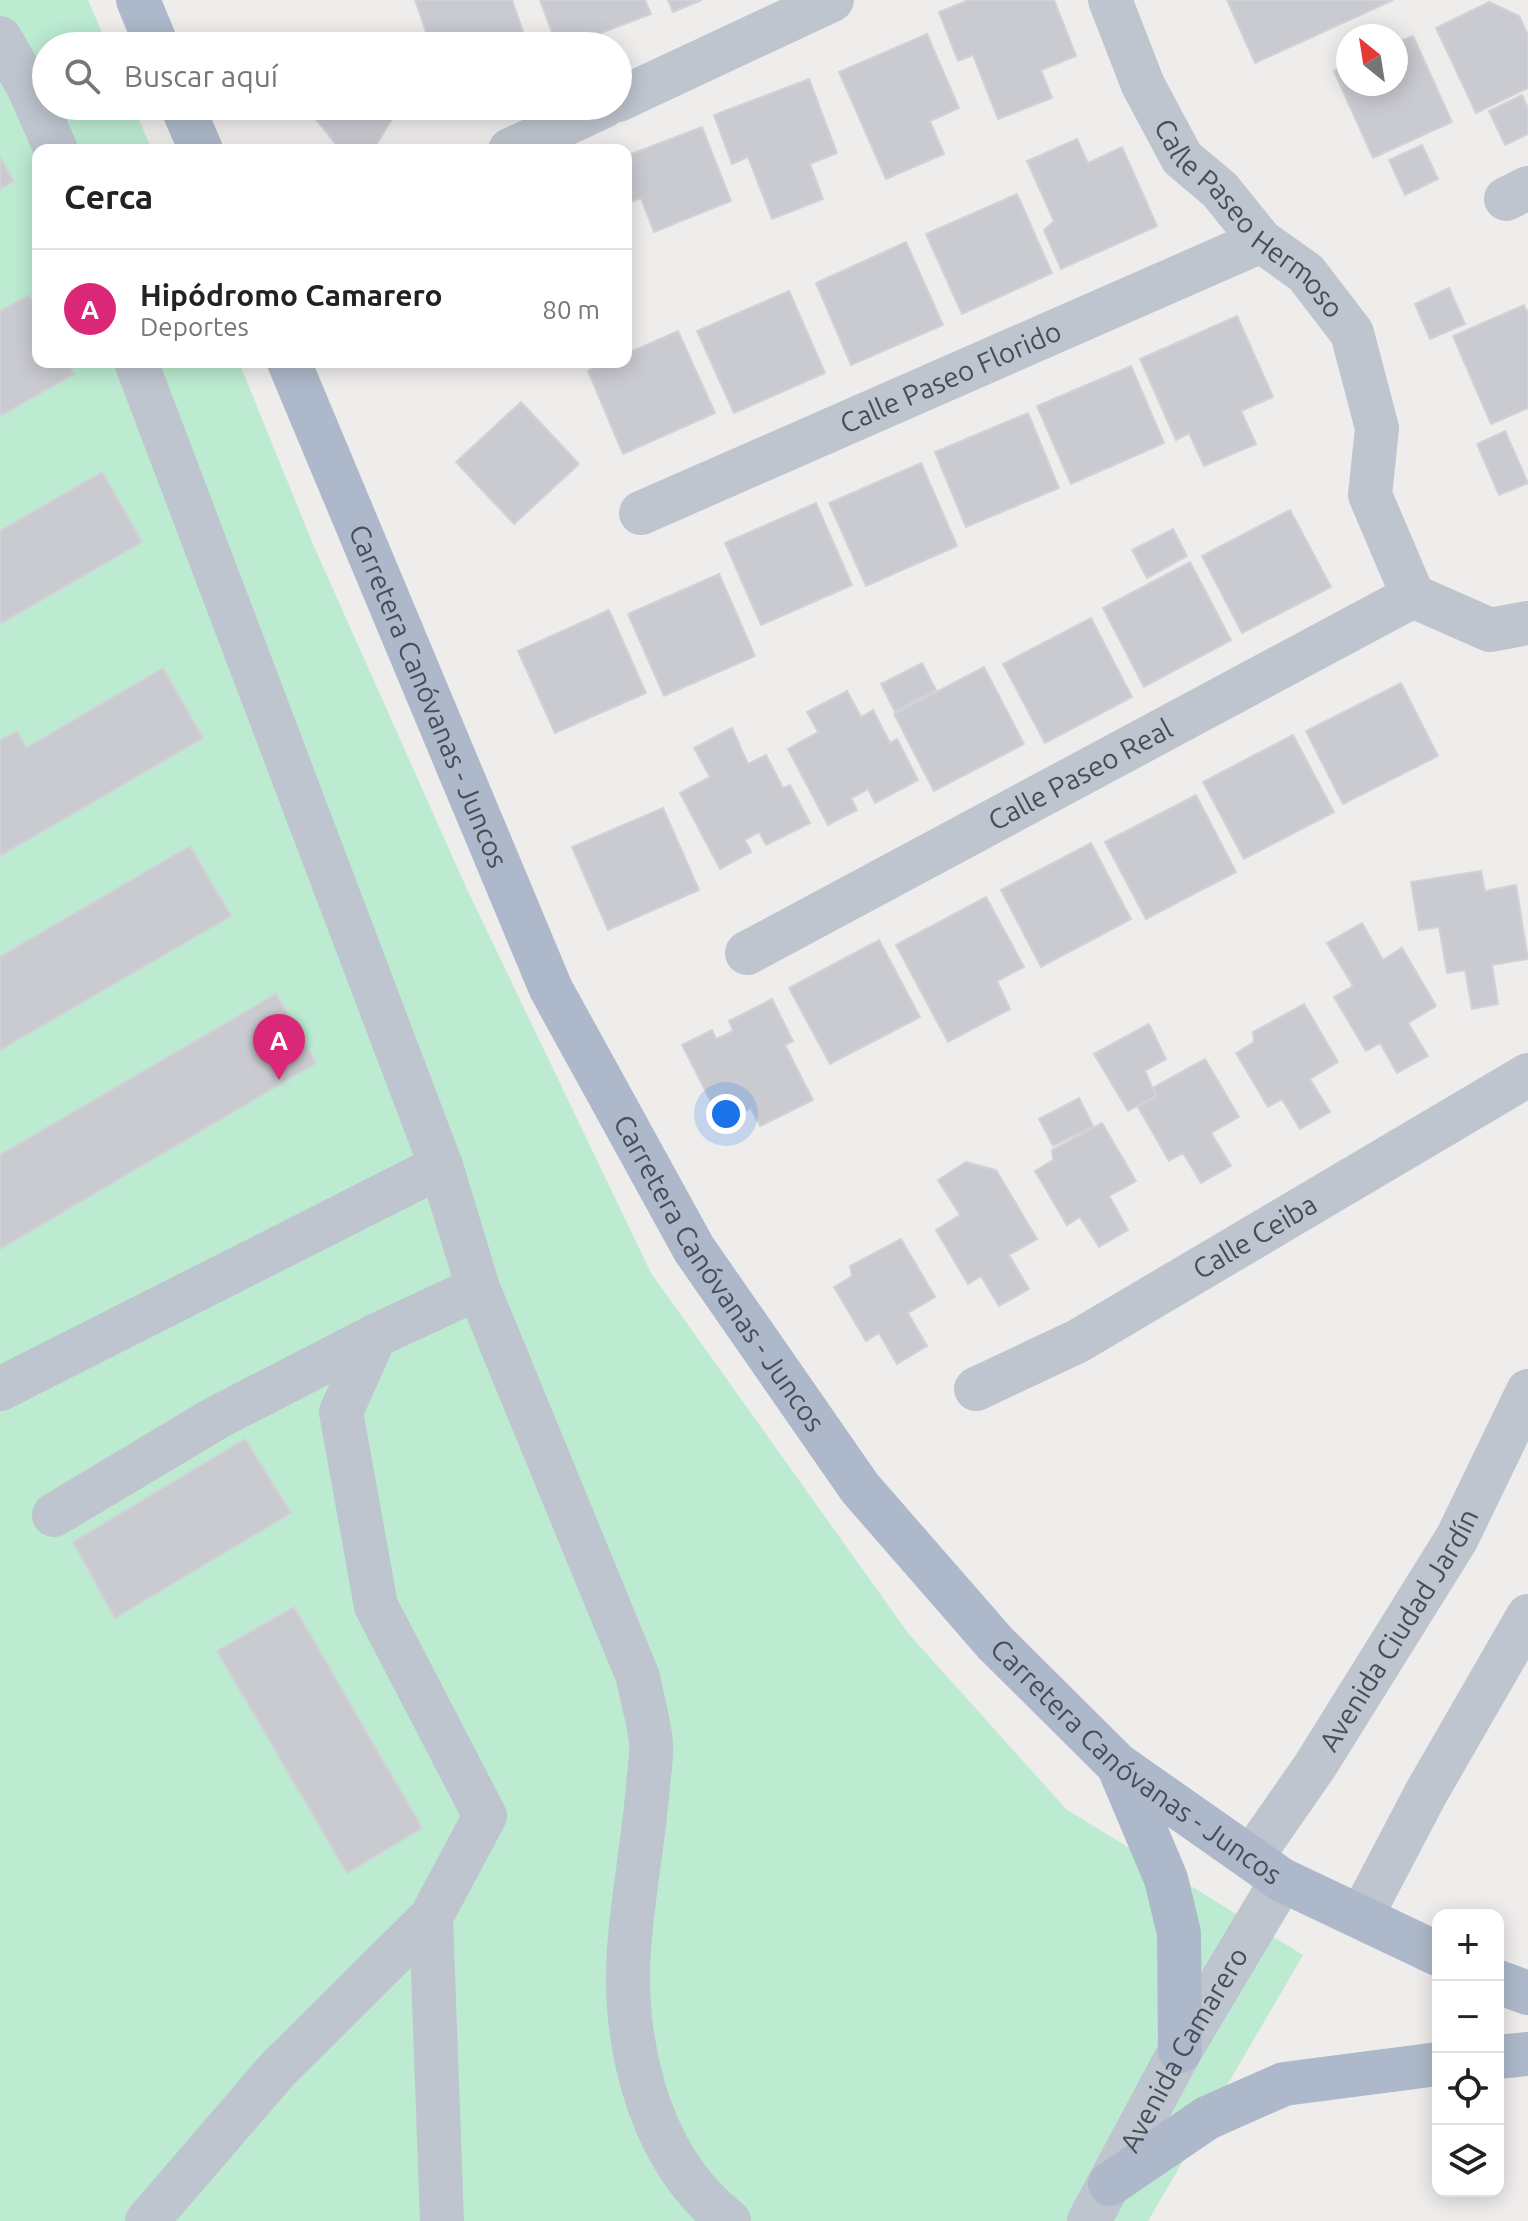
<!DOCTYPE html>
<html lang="es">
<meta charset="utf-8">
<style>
body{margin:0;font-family:Ubuntu,sans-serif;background:#f6f6f6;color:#222}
.controls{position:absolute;right:24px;bottom:24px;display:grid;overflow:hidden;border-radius:16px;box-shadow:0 4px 20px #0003}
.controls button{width:72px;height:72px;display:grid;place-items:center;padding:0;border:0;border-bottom:2px solid #e0e0e0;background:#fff;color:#222;font:40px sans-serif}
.compass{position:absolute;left:1336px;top:24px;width:72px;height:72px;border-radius:50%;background:#fff;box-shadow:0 4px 20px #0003;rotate:330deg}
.you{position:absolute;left:726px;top:1114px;width:28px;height:28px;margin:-20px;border:6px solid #fff;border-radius:50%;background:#1a73e8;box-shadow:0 0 0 12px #1a73e833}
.badge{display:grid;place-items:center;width:52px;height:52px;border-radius:50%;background:#db2777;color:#fff;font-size:26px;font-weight:700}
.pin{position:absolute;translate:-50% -66px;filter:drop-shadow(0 2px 4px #0008)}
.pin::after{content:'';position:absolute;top:42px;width:28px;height:24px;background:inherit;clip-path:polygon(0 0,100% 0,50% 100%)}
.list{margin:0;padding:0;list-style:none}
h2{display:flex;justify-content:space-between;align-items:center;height:104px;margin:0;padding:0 32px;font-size:34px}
h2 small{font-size:26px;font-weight:400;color:#767676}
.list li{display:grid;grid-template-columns:52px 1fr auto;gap:24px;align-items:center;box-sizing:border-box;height:120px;padding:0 32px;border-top:2px solid #e0e0e0}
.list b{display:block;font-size:30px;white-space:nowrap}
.list p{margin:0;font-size:26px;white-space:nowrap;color:#767676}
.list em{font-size:26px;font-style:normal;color:#767676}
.icon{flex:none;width:44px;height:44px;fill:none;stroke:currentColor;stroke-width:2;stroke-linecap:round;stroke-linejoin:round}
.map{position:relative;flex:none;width:1528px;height:2221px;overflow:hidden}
.search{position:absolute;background:#fff;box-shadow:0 4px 20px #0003;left:32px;top:32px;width:600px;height:88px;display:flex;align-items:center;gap:20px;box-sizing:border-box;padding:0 28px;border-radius:44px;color:#767676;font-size:30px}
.panel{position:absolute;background:#fff;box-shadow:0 4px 20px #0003;left:32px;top:144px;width:600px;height:224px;border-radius:16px}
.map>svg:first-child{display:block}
.green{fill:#bcebd2}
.building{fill:#cacbd1;stroke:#d1d2d8;stroke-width:2}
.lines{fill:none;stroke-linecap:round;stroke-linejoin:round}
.minor{stroke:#bec5ce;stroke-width:44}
.major{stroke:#adb9ca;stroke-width:44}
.labels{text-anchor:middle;stroke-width:6;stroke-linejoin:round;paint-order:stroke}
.street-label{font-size:28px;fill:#464e58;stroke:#fff}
</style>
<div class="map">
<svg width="1528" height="2221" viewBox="0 0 1528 2221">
<rect width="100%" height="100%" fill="#efedec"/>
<path class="green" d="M0,0H88L108,46H46V106H133L152,150H38V362H239L312,542L466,887L651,1273L908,1633L1066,1809L1303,1955L1148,2221H0Z"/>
<path class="building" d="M415,0H512L528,46H431Z
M540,0H645L651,14L567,46H557Z
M668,0H702L673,12Z
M969,0H1054L1076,56L1041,70L1052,98L998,119L973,55L958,61L939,12Z
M1227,0H1393L1255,63Z
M1489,2L1519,16L1528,35V88L1476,113L1436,28Z
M927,34L959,108L930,121L944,154L886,179L839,72Z
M1413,36L1452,122L1373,158L1334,71L1348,65V84H1396V43Z
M809,79L837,153L810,164L823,199L772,219L748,157L732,164L714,115Z
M1522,95L1528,108V134L1505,145L1489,111Z
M314,106H400L373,150H346L335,143L310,112Z
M702,127L731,201L654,232L641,198L626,204V156Z
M1077,139L1088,163L1122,147L1157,226L1061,269L1044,230L1054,221L1027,161Z
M1422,145L1438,179L1405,195L1389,160Z
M0,157L14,181L0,189Z
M1017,194L1052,273L962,314L926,234Z
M906,242L943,325L851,365L816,283Z
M1449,288L1465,324L1430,339L1415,304Z
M789,291L825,373L734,413L697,331Z
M29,295L38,311V362H67L74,374L0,416V311Z
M1524,305L1528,313V408L1491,424L1453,336Z
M1237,316L1273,397L1241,411L1256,444L1204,466L1189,433L1176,440L1140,359Z
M678,331L715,413L623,454L588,371L607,362H626V354Z
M1131,366L1164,443L1071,484L1037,406Z
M521,402L579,464L514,524L456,462Z
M1028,413L1059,488L966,527L935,452Z
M1505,431L1528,483L1499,495L1477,444Z
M921,463L957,546L866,586L829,503Z
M102,472L142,542L0,624V531Z
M816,503L852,585L761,625L725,543Z
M1290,510L1331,587L1242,633L1202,556Z
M1173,529L1187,556L1147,578L1132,550Z
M1190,562L1231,640L1144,687L1103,608Z
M719,574L755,656L664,696L628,614Z
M609,610L646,693L555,733L518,651Z
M1091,618L1132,697L1045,743L1003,664Z
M922,663L936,690L895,712L881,684Z
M984,667L1024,744L934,791L894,714Z
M163,668L203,738L0,856V740L17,731L26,748Z
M1401,683L1438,756L1343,804L1306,731Z
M847,691L861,717L873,710L890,743L897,739L918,780L875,803L868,789L851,798L857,810L828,825L788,749L818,732L807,712Z
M732,728L748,764L766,755L783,788L790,785L810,823L766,845L759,832L745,840L751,852L720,869L680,793L710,777L694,748Z
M1293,735L1334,812L1244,859L1203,782Z
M1196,795L1236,872L1146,919L1105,842Z
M663,808L699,890L608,930L572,847Z
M1091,843L1131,919L1041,967L1001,890Z
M190,846L231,916L0,1050V957Z
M1481,871L1485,891L1516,885L1528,959L1492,965L1498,1004L1472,1009L1465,970L1447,973L1439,927L1419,930L1411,882Z
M986,897L1024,967L997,981L1010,1009L948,1042L896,945Z
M1362,923L1383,960L1402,948L1436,1006L1408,1023L1428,1056L1397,1073L1380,1043L1366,1051L1334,997L1353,986L1327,943Z
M879,940L920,1017L830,1064L789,988Z
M276,994L316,1063L0,1249V1155Z
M772,999L793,1041L785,1045L813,1100L760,1126L751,1108L722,1123L682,1045L712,1030L716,1039L733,1031L729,1021Z
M1304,1004L1338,1062L1310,1079L1330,1112L1300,1129L1282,1099L1268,1107L1236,1053L1254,1042L1253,1032Z
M1149,1024L1166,1059L1145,1071L1156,1096L1128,1111L1094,1054Z
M1205,1059L1239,1117L1211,1133L1231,1166L1201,1183L1183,1153L1169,1161L1138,1107L1156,1096L1154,1087Z
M1079,1098L1093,1126L1053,1146L1039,1119Z
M1102,1123L1136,1181L1109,1196L1128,1230L1099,1247L1080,1217L1067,1225L1035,1171L1053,1160L1052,1150Z
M966,1162L996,1170L1037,1239L1009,1255L1029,1289L999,1306L981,1276L968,1284L936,1230L960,1215L938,1180Z
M901,1239L935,1297L908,1313L927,1346L897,1364L879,1333L866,1341L834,1287L852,1276L850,1266Z
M245,1439L291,1513L115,1618L73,1542Z
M294,1607L422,1828L347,1873L217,1651Z"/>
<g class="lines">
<g class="minor">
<path id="s1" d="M1110,0L1143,85L1182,158L1220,190L1261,241L1306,273L1352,333L1377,428L1370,495L1413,596L1490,630L1528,623"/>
<path d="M0,38L28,86L56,150"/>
<path d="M618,100L832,0"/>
<path d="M510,150L604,106"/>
<path d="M1506,199L1528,188"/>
<path d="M136,362L441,1166L478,1288L638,1677C642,1699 649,1721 651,1743C652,1757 649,1772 648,1786C644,1833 636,1879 631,1926C619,2028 643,2154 729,2221"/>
<path id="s2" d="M641,513L1261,241"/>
<path id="s3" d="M747,953L1413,596"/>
<path d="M0,1389L441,1166"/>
<path id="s4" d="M976,1389L1078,1341L1528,1075"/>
<path d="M54,1515L216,1418L375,1336"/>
<path id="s5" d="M1251,1858L1315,1766L1457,1538L1528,1391"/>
<path d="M431,1917L442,2221"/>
<path d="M1361,1917L1426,1793L1528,1616"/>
<path d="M147,2221L278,2069L431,1917L485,1816L376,1606L341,1412L375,1336L478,1288"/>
<path id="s6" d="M1089,2221L1180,2051L1282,1880"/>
</g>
<g class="major">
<path d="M138,0L157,46"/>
<path d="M182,106L201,150"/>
<path id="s7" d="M289,362L551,989L694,1249L860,1488L996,1644L1118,1765L1282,1880L1438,1954"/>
<path d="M1118,1765L1166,1879L1179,1933L1180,2051"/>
<path d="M1498,1982L1528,1993"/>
<path d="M1498,2057L1528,2054"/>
<path d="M1110,2184L1207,2118L1284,2084L1438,2064"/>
</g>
</g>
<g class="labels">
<g class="street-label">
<text dy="10" stroke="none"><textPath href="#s1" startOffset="264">Calle Paseo Hermoso</textPath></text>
<text dy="10" stroke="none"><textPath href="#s2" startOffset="338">Calle Paseo Florido</textPath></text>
<text dy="10" stroke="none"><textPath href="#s7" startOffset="362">Carretera Canóvanas - Juncos</textPath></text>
<text dy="10" stroke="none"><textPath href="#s3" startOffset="378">Calle Paseo Real</textPath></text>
<text dy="10" stroke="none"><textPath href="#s4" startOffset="318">Calle Ceiba</textPath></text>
<text dy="10" stroke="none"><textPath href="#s7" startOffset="1010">Carretera Canóvanas - Juncos</textPath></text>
<text dy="10" stroke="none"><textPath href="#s5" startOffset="272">Avenida Ciudad Jardín</textPath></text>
<text dy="10" stroke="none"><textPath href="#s7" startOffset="1658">Carretera Canóvanas - Juncos</textPath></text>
<text dy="10" stroke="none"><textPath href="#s6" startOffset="196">Avenida Camarero</textPath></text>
</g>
</g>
</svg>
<div class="controls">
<button>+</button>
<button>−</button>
<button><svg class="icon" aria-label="locate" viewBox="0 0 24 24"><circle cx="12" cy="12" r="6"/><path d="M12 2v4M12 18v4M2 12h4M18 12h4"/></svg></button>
<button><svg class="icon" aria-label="layers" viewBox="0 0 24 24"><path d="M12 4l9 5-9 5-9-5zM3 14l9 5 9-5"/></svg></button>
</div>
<svg class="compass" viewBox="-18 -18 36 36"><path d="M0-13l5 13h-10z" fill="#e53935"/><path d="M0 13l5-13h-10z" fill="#767676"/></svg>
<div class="you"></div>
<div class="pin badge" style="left:279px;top:1080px">A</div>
<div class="search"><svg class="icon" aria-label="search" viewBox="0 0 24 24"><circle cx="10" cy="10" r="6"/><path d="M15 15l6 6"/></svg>Buscar aquí</div>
<section class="panel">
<h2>Cerca<small></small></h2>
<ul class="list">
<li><span class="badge">A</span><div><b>Hipódromo Camarero</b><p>Deportes</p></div><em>80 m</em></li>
</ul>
</section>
</div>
